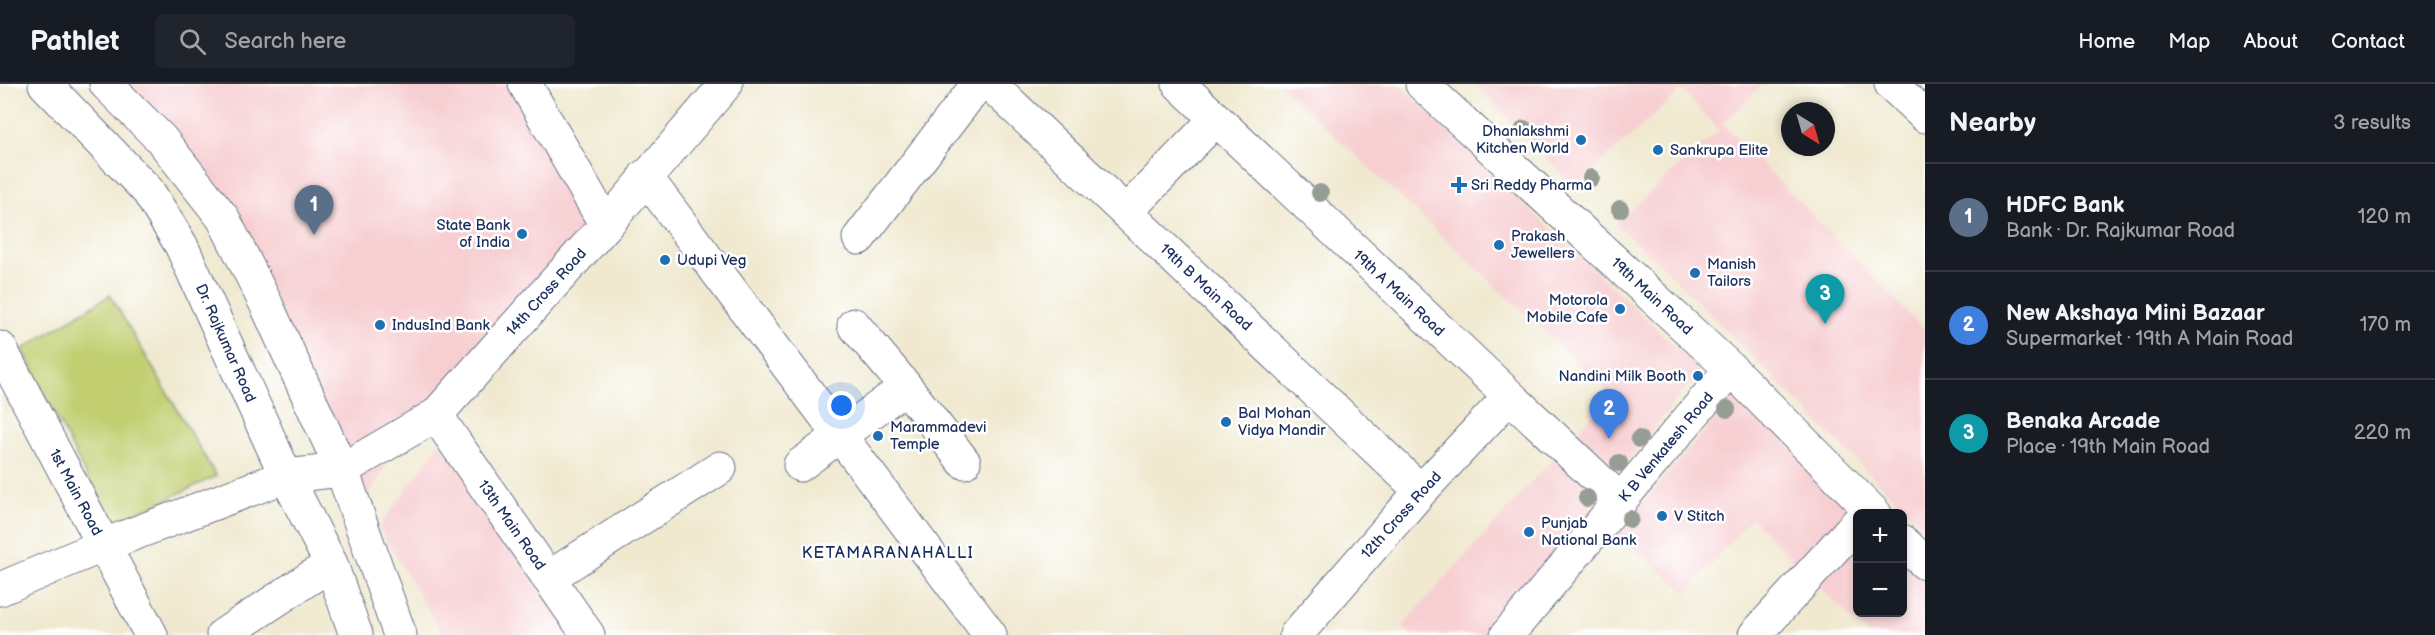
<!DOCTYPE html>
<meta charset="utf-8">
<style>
body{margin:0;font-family:"Balsamiq Sans",sans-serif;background:#20242c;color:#f1f3f6}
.controls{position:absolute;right:18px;bottom:18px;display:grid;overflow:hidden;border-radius:9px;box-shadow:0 3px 9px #0003}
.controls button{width:54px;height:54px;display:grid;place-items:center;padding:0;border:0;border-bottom:2px solid #363941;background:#171b24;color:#f1f3f6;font:30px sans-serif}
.compass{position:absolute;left:1781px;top:18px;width:54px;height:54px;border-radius:50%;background:#171b24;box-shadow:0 3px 9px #0003;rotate:143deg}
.you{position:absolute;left:842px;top:322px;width:21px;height:21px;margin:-15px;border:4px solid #fff;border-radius:50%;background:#1a73e8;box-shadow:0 0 0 9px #1a73e833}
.badge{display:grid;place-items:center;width:39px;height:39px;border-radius:50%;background:#0f766e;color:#fff;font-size:20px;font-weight:700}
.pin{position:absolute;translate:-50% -50px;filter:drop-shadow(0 2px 3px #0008)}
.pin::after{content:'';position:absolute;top:32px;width:21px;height:18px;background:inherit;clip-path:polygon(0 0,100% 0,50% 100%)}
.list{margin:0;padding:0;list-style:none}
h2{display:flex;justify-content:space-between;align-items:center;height:78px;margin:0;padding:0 24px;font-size:26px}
h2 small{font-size:20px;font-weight:400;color:#9ea1a6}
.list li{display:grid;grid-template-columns:39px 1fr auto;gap:18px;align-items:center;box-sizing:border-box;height:108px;padding:0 24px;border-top:2px solid #363941}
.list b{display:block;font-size:22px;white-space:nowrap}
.list p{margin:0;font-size:20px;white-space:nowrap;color:#9ea1a6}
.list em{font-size:20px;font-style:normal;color:#9ea1a6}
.icon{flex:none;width:33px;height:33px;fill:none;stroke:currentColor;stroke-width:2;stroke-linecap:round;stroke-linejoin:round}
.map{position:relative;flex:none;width:1925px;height:551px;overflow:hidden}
header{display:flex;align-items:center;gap:36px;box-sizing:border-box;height:84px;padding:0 30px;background:#171b24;border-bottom:2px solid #363941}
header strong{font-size:28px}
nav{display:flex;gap:33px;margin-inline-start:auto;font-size:21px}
.search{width:420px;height:54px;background:#20242c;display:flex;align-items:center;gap:15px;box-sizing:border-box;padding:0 21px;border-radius:9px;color:#9ea1a6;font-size:22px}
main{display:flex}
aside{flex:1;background:#171b24}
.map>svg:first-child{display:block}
.built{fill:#f7cfd2}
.green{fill:#c1cf71;stroke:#6e7f68;stroke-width:1.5}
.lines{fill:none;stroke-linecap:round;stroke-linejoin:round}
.minor-casing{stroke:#667086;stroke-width:35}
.major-casing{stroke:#667086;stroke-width:35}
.minor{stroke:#fff;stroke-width:33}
.major{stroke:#fff;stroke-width:33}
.tree{fill:#969d95}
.poi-dot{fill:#1f6fb2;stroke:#fff;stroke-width:2}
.labels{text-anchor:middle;stroke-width:5;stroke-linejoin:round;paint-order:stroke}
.poi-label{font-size:15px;fill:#1b2f5e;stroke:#fff;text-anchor:start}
.street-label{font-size:15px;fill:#1b2f5e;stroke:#fff}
.neighbourhood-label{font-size:16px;letter-spacing:1.5px;fill:#1b2f5e;stroke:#fff}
</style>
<header>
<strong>Pathlet</strong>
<div class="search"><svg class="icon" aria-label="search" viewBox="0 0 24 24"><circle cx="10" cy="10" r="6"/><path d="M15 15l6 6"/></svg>Search here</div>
<nav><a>Home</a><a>Map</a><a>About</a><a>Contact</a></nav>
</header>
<main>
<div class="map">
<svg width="1925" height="551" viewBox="0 0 1925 551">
<rect width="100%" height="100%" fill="#fff"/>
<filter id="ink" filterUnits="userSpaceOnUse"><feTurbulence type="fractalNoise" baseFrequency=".0167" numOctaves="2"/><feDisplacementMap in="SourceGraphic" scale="12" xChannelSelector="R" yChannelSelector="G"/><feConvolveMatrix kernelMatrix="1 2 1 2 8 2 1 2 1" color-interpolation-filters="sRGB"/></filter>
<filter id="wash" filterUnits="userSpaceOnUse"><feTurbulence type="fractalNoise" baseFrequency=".008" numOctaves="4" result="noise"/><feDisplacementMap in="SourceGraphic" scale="24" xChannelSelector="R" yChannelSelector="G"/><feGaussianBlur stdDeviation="1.35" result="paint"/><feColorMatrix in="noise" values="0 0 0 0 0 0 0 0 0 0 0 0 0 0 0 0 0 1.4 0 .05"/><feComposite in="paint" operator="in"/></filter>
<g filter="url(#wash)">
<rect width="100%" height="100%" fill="#f0e9d0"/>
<path class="built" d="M119,0H508L594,138L413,333L368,413L233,128Z
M1279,0H1398L1700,286L1491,551H1413L1402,542L1611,310Z
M1475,0H1763L1723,40L1925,246V445L1666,186L1615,140L1719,46L1682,6L1574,103Z
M1737,309L1857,430L1858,528H1902L1903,475L1925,497V551H1868L1751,434L1687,509L1616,450Z
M440,358L577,551H443L379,444Z"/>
<path class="green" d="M110,211L216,392L111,442L23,265Z"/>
</g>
<g filter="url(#ink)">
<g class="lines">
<g class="minor-casing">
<path id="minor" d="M525,0L606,141
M990,0L1421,407
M1179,0L1621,417
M1422,0L1731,285L1875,430
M1891,0L1925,32
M645,92L990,551
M1126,128L1216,35
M859,154L978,0
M854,241L906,303
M0,264L151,551
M436,331L588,551
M800,381L906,303L964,378
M1902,457L1925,479
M548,494L720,384
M0,505L104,461L286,392L342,386L436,331L606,141L726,0
M223,551L331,480
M1296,551L1421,407L1509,313
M1507,551L1731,285
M1755,551L1858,438"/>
</g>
<g class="major-casing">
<path id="major" d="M45,0L148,107L181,161L286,392L331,480L356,551
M106,0L161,55L223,134L267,222L342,386L400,551"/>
</g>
<use href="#minor" class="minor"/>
<use href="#major" class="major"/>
</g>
<g class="tree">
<circle cx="1524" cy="45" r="9"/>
<circle cx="1591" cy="94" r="9"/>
<circle cx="1320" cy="109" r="9"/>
<circle cx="1620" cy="125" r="9"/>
<circle cx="1727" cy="325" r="9"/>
<circle cx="1639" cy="355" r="9"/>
<circle cx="1619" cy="379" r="9"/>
<circle cx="1587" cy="414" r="9"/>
<circle cx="1630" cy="435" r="9"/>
</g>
</g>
<g class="poi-dot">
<circle cx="1581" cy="56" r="6"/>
<circle cx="1658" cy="66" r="6"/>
<path d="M1456 92h6v6h6v6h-6v6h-6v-6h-6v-6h6z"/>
<circle cx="522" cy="150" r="6"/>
<circle cx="1499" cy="161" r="6"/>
<circle cx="665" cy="176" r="6"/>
<circle cx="1695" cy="189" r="6"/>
<circle cx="1620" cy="225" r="6"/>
<circle cx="380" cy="241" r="6"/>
<circle cx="1698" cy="292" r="6"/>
<circle cx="1226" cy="338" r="6"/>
<circle cx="878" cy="352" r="6"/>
<circle cx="1662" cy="432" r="6"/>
<circle cx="1529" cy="448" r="6"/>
</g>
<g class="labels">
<g class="poi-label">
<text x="1569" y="52" text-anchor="end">Dhanlakshmi<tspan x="1569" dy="17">Kitchen World</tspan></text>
<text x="1670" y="71">Sankrupa Elite</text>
<text x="1471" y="106">Sri Reddy Pharma</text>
<text x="510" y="146" text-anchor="end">State Bank<tspan x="510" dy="17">of India</tspan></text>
<text x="1511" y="157">Prakash<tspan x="1511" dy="17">Jewellers</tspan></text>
<text x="677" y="181">Udupi Veg</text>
<text x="1707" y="185">Manish<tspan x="1707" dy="17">Tailors</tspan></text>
<text x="1608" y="221" text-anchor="end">Motorola<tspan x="1608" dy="17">Mobile Cafe</tspan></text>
<text x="392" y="246">IndusInd Bank</text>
<text x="1686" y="297" text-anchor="end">Nandini Milk Booth</text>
<text x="1238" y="334">Bal Mohan<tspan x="1238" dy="17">Vidya Mandir</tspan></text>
<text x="890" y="348">Marammadevi<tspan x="890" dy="17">Temple</tspan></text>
<text x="1674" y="437">V Stitch</text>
<text x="1541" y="444">Punjab<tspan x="1541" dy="17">National Bank</tspan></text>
</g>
<g class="street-label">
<text transform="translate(1206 203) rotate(43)" y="5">19th B Main Road</text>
<text transform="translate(546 208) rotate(-48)" y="5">14th Cross Road</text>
<text transform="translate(1399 209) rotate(43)" y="5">19th A Main Road</text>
<text transform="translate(1652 212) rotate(43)" y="5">19th Main Road</text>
<text transform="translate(226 259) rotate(66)" y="5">Dr. Rajkumar Road</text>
<text transform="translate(1666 363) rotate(-50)" y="5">K B Venkatesh Road</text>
<text transform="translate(76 408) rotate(62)" y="5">1st Main Road</text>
<text transform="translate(1401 431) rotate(-48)" y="5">12th Cross Road</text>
<text transform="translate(512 441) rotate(55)" y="5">13th Main Road</text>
</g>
<g class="neighbourhood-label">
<text x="888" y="474">KETAMARANAHALLI</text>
</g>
</g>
</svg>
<div class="controls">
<button>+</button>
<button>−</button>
</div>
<svg class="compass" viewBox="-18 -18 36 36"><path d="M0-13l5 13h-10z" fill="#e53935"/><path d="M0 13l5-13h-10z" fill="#9ea1a6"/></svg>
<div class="you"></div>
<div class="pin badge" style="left:314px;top:151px;background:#5c6f8a">1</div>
<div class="pin badge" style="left:1609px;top:355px;background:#3f7fe0">2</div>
<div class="pin badge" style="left:1825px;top:240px;background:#0f9aa8">3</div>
</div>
<aside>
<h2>Nearby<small>3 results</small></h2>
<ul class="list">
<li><span class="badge" style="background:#5c6f8a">1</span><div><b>HDFC Bank</b><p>Bank · Dr. Rajkumar Road</p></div><em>120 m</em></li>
<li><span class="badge" style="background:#3f7fe0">2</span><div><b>New Akshaya Mini Bazaar</b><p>Supermarket · 19th A Main Road</p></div><em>170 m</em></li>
<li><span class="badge" style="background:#0f9aa8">3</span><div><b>Benaka Arcade</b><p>Place · 19th Main Road</p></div><em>220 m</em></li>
</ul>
</aside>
</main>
